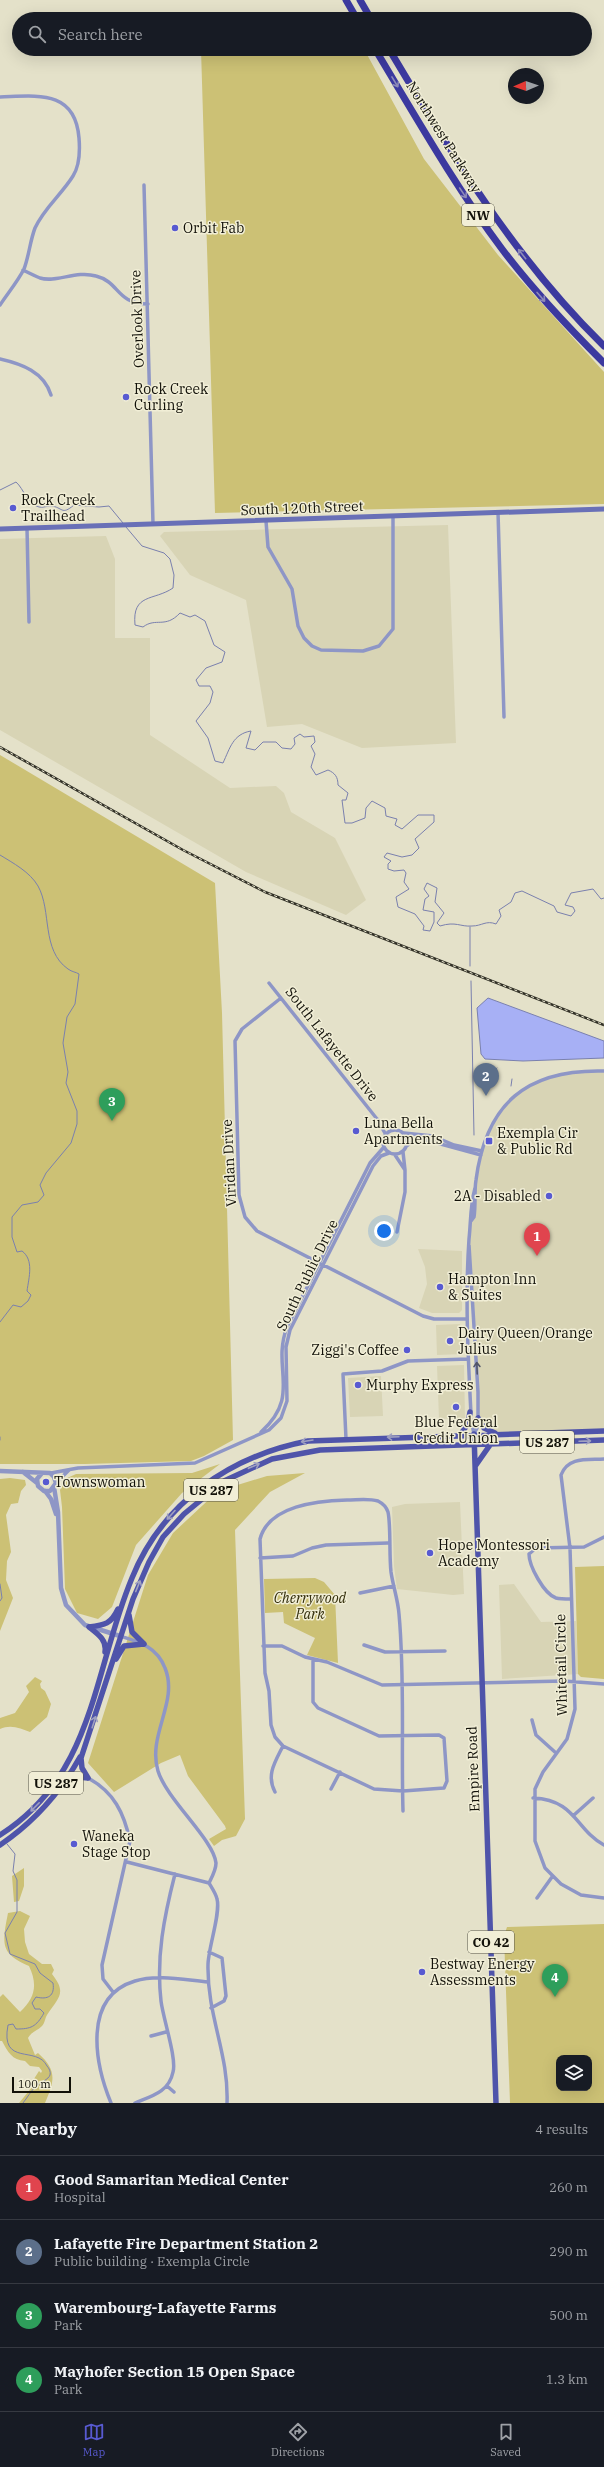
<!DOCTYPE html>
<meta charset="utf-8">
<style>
body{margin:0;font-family:"IBM Plex Serif",serif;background:#242831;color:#f1f3f6}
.controls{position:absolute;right:12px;bottom:12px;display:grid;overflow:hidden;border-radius:8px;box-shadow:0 4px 16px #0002}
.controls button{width:36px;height:36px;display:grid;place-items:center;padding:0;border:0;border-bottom:1px solid #363941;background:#171b24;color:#f1f3f6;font:20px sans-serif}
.compass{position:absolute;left:508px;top:68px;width:36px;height:36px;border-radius:50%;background:#171b24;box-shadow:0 4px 16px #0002;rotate:268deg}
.scale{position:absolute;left:12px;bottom:10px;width:59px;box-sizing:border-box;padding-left:4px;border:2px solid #121109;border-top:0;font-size:11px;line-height:14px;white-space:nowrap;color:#121109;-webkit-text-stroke:3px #f1eed6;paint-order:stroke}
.you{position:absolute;left:384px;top:1231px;width:14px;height:14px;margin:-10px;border:3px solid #fff;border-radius:50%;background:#1a73e8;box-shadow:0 0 0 6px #1a73e833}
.badge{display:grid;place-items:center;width:26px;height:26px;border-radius:50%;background:#585ad1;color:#fff;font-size:13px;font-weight:700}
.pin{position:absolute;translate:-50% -33px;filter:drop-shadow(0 1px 2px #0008)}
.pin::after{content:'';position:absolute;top:21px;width:14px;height:12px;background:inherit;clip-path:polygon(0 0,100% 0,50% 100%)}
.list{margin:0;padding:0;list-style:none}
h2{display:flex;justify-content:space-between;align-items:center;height:52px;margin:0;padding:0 16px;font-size:17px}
h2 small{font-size:13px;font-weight:400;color:#9ea1a6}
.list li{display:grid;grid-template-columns:26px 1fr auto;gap:12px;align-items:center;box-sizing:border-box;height:64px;padding:0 16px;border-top:1px solid #363941}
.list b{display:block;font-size:15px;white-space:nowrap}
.list p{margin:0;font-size:13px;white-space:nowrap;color:#9ea1a6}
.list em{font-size:13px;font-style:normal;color:#9ea1a6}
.icon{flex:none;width:22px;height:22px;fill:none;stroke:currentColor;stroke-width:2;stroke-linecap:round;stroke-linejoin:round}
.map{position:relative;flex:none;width:604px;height:2103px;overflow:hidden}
.search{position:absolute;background:#171b24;box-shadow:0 4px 16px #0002;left:12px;right:12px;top:12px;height:44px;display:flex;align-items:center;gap:10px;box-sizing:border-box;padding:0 14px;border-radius:22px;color:#9ea1a6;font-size:15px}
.sheet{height:308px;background:#171b24}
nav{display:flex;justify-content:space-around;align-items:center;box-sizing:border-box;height:56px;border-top:1px solid #363941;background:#171b24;font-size:11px;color:#9ea1a6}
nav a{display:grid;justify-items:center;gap:2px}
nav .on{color:#585ad1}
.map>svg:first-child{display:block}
.built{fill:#d8d4b5}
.green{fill:#ccc175;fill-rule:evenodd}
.water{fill:#a7b0f5;stroke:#7a80ae}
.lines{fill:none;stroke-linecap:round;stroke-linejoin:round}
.stream{stroke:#7a80ae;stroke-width:1}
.minor{stroke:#8e96c6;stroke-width:3.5}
.tertiary{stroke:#8e96c6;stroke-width:4.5}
.secondary{stroke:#6970b7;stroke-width:5}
.primary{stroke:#4f54aa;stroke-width:5.5}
.motorway{stroke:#3c399f;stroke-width:7}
.rail-casing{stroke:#323127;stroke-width:2.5}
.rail{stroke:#f1eed6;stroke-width:1;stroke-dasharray:3;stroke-linecap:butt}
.oneway{stroke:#8d8ab8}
.oneway2{stroke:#505468}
.oneway3{stroke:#a0a1c0}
.poi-dot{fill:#585ad1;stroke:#f1eed6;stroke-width:1.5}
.labels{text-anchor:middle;stroke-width:3;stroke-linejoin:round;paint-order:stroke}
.shield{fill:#f1eed6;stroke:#555346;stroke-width:1}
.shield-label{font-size:13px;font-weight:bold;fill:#121109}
.street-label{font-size:14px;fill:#121109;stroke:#f1eed6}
.poi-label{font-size:14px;fill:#121109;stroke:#f1eed6;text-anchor:start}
.park-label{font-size:14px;font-style:italic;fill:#332e0b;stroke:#f1eed6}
</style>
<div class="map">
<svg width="604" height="2103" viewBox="0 0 604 2103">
<rect width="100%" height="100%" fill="#e4e1c9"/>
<path class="built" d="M448,525L456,743L362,748L302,724L267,727L246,600L190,575L160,536L164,532Z
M106,536L115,559V638H150V735L230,788L276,786L284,793L291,812L335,838L366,900L346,915L246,872L0,730V539Z
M604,1071V1430L497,1434L484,1428L478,1418L469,1242L471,1221L474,1216L475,1188L484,1144L502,1108L512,1096L531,1084L560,1073Z
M418,1249L462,1251V1310L459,1313H432L419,1308L427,1284L425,1267Z
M460,1324L463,1354L437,1355L436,1325Z
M464,1365L465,1418L439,1419L437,1366Z
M381,1376L383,1416L350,1417L348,1378Z
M460,1502L464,1594L453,1595L397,1589L394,1566L392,1507L405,1504Z
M514,1584L541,1622L576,1621L578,1674L502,1679L499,1585Z"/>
<path class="green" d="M201,49H364L424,159L498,255L604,372V504L215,513Z
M0,755L215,883L222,1013L233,1440L204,1456L191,1461L85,1464H0Z
M220,1464L182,1493L136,1545L112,1607L98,1619L77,1613L65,1589L62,1507L60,1490L65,1479L76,1474L192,1473Z
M305,1473L270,1492L235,1530L245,1819L236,1836L222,1840L214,1846L209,1839L226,1829L225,1826L188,1776L180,1755L161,1763L114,1792L88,1763L148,1575L173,1533L218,1491L267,1476Z
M10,1478L25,1480L26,1485L21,1491L18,1503L11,1504L6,1515L11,1552L7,1561L6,1580L13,1598L0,1631V1479Z
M604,1566V1679L581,1677L578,1674L575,1567Z
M315,1578L324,1582L335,1595L338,1663L307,1655L315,1638L284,1623L283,1612L265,1613L264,1579Z
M35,1677L42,1681L40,1684L41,1688L45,1691L51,1704L47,1717L30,1732C21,1728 10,1724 0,1729V1718L15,1713L29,1692L26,1686Z
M24,1868V1886L19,1901L14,1902L12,1876Z
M20,1911L30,1916L24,1929L25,1942L29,1954L42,1964H51L54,1970L52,1974C67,1993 59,1997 47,2015C45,2018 45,2023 42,2026C37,2031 32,2031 28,2038L35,2055L38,2053C57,2070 55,2080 45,2103H19L33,2086L32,2082L39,2071L41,2073L42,2071L39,2067L30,2066L25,2061C12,2060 8,2052 2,2041H0V1997L3,1994L20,2012C35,1998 38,1985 29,1966C0,1954 2,1944 8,1913Z
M604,1924V2103H510L504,1936L507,1927ZM559,2058H589V2088H559Z"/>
<path class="water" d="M488,998L604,1041V1058L523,1061L485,1059L481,1054L477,1008Z"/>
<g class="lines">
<path class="stream" d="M0,490L16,482C24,489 27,504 39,507C42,508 47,506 51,506C63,507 61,516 74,505L99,507L109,506L123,523
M126,527L142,546L164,553L170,559L174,575L173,588C154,601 132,593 135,625L143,627C156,617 165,629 180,613L190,617L195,615L205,621L214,645L225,652L222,662L206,668L196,680L199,686H210L213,692L210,703L196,721L208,738L215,761L223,763C230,748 233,734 251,731L246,748L255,750L263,742H276L282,748L291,749L295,744L294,738L300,734L304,737L314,736L315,742L311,746L315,754L311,767L316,775L328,770C335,773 338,777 338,785L348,793L346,800H342L345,823H352L365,818L366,808L372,801L385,808L386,816L397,819L395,825L402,829L418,815H434V822L415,839L419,848L412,855L402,857L387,853L384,857L391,861L388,864V869L394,871L404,870L406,873L404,882L409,889L396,897L398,907L415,914L424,926L423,930L430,931L434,922V912L423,910L425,899L429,896L424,889L427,883L437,888L435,902L444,913L437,923L440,926C456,921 460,927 472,926C482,926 486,920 496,924L501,916L499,910L511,902L515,893L522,891L554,906L557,912L571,916L575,911L573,907L565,905L571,893L593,889L601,899L604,898
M0,855C13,863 30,872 38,886C52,911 41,950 68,969C72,972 76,972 79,974L75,1004L67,1017L63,1043L68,1072L66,1083L77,1111V1124L71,1143L46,1173L40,1185L44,1195L38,1202L22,1205L12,1217V1237L17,1252L22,1251C34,1260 29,1277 27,1291L31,1295L28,1301L21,1307L13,1305L0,1322
M470,927V966
M471,981L474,1135
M490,1078L493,1071L497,1068
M511,1086L512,1079
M0,1437V1440
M0,1584L2,1598L0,1601
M7,1844L15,1854L13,1871L17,1880V1912L5,1933L10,1954L35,1964L40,1973L53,1983C55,1996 48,2000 36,1997L32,2003L35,2009H40L44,2013C36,2027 31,2029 16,2029L13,2024L8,2025C0,2067 37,2045 47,2066C49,2068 51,2072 50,2075C49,2079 40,2083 36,2086C31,2091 27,2098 23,2103"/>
<path class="minor" d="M0,97C36,96 75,89 79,138C80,150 80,165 73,176C62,194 44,208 35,228C30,241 29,256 24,269C18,281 8,293 0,305
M144,185L153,524
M23,270C29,273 35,276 40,278C57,283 76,270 96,276C120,282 116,304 148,304
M0,359C22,364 44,372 51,395
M498,512L504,717
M266,521L268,547L292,589L298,626L304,638L312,646L321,650L363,651L379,646L393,629V517
M27,528L29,622
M269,983L377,1119L393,1130
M281,998L242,1029L235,1041L239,1195L245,1217L257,1231L423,1316L434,1319H467
M377,1119L386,1135
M383 1142a12 12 0 1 1 24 0a12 12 0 1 1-24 0Z
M404,1133L433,1136L454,1145L482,1151
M408,1145L414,1140H426L481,1155
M395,1155L405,1170L403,1152
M471,1221L474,1217C476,1204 474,1192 476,1180C486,1103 527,1069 604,1071
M397,1232L405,1192V1170
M469,1245L478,1392V1426L474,1434
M471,1414C468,1356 465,1297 469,1239C471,1220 470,1207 475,1188
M471,1420L474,1434
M261,1432C302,1395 271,1369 287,1327L370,1163L384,1147
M346,1439L343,1374L382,1371L408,1361L468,1359
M604,1459C588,1460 568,1456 561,1475L570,1548L575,1709L567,1739L543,1772L535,1789V1841L545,1868L561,1884L581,1895L604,1898
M51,1473L78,1468L195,1463L269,1430L281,1418L287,1401L286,1347L290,1330L373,1166L381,1156L389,1153
M56,1483L69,1470
M260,1558L293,1556L312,1548L326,1545L388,1543
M360,1593L394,1586
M571,1599C567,1599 560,1599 556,1598C544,1594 529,1566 529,1554L536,1548L584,1547L604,1537
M120,1636C140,1642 157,1647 165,1668C179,1702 147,1735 158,1771C167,1800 214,1840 216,1863C216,1870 212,1877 209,1883
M364,1645L385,1652L445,1651
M263,1646H282L305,1657L327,1662L382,1685L564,1681L604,1684
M313,1659V1702L318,1708L379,1736L439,1735L444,1738L447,1781L444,1788L403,1791L374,1789L283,1746L275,1737L271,1725L269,1691L265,1673L260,1539C269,1505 318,1501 347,1500C357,1500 368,1498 378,1501C382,1503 386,1506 388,1512C391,1526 389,1555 391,1572C393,1586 398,1600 399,1614C405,1679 401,1745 403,1811
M532,1720L536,1735L556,1753
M88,1778C114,1792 124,1813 130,1841L102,1965L103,1979L113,1992
M331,1789L340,1772
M275,1792C266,1775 275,1762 283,1746
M533,1798C576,1800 575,1829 604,1845
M574,1815L593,1798
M127,1862L209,1883C212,1888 216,1894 217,1899C221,1913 208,1948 208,1965C207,2016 229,2054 227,2103
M537,1898L552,1877
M209,1952L222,1958L226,1996L224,2001L211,2008
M151,2036L166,2032
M167,2086L174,2092
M111,2103C95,2064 82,1997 135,1981C157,1974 185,1980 208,1982
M135,2103C152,2096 169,2092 173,2072C177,2059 163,2018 161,2001C156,1957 164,1917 175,1874"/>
<path class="tertiary" d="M0,1471L50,1473L54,1477L56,1483L50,1491H44L38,1486L37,1479L42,1473
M23,1472L37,1483
M54,1487L58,1512L61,1588L66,1605L85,1625L120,1636
M45,1491L51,1499L56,1514"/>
<path class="secondary" d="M0,529L604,509"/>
<path class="primary" d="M478,1418L484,1428L495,1433
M474,1434L496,2103
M460,1435L468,1424L470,1412
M476,1465L490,1445
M129,1615L132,1632L144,1644
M89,1627C105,1625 111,1624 118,1609
M89,1627C98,1634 107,1640 105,1652
M116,1659L124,1646L144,1644
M88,1778L82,1768L81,1758L133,1599L149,1562L163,1537L184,1514L224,1481L272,1459L320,1450L604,1440
M67,1781L78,1777L88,1778
M0,1835C95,1775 93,1671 132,1578C162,1503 230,1456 308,1441L604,1431
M0,1845C34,1822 60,1793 80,1757"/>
<path class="motorway" d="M346,0L357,19
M360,0L371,19
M375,49C416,117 455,186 502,249C533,290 568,327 604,363
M389,49C452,155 515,259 604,346"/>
<g class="rail-casing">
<path id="rail" d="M0,747L183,850L265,892L604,1025"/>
</g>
<use href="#rail" class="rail"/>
</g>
<defs><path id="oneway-shaft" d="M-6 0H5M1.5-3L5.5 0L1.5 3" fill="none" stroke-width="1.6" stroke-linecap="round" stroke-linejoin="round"/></defs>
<g class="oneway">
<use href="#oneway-shaft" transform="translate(395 82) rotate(59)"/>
<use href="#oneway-shaft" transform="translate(463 193) rotate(56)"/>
<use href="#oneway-shaft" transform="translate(522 254) rotate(-128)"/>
<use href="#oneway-shaft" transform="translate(541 297) rotate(49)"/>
</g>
<use class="oneway2" href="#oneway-shaft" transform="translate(477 1368) rotate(-92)"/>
<g class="oneway3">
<use href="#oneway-shaft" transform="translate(393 1437) rotate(178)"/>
<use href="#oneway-shaft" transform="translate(307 1441) rotate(171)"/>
<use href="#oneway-shaft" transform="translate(585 1441) rotate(-2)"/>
<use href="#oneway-shaft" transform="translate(254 1466) rotate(-23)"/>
<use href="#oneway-shaft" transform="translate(171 1515) rotate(132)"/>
<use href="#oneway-shaft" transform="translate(138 1586) rotate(-68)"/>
<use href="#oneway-shaft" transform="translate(94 1722) rotate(-72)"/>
<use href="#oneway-shaft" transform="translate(35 1807) rotate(135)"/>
</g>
<g class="poi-dot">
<circle cx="175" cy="228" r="4"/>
<circle cx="126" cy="397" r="4"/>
<circle cx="13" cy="508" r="4"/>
<circle cx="356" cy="1131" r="4"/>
<rect x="485" y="1137" width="8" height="8" rx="2"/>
<circle cx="549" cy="1196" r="4"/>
<circle cx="440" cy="1287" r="4"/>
<circle cx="450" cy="1341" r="4"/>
<circle cx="407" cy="1350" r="4"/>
<circle cx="358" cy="1385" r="4"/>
<circle cx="456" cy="1407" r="4"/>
<circle cx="46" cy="1482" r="4"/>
<circle cx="430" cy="1553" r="4"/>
<circle cx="74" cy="1844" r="4"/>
<circle cx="422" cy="1972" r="4"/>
</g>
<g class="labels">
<g class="shield">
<rect x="462" y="204" width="32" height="22" rx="3"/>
<rect x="520" y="1431" width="54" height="22" rx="3"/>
<rect x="184" y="1479" width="54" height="22" rx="3"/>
<rect x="29" y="1772" width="54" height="22" rx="3"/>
<rect x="468" y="1931" width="46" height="22" rx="3"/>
</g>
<g class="shield-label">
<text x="478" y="220">NW</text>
<text x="547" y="1447">US 287</text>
<text x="211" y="1495">US 287</text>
<text x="56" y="1788">US 287</text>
<text x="491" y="1947">CO 42</text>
</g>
<g class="street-label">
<text transform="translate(444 137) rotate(58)" y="5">Northwest Parkway</text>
<text transform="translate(137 319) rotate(-92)" y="5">Overlook Drive</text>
<text transform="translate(302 508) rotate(-2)" y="5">South 120th Street</text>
<text transform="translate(332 1044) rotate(52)" y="5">South Lafayette Drive</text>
<text transform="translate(229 1163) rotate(-93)" y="5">Viridan Drive</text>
<text transform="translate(307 1275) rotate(-64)" y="5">South Public Drive</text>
<text transform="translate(561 1665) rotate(-91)" y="5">Whitetail Circle</text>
<text transform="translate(473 1769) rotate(-92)" y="5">Empire Road</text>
</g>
<g class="poi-label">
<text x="183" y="233">Orbit Fab</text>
<text x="134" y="394">Rock Creek<tspan x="134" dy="16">Curling</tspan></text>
<text x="21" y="505">Rock Creek<tspan x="21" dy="16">Trailhead</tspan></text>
<text x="364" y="1128">Luna Bella<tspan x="364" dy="16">Apartments</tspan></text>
<text x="497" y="1138">Exempla Cir<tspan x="497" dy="16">&amp; Public Rd</tspan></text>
<text x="541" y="1201" text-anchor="end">2A - Disabled</text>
<text x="448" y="1284">Hampton Inn<tspan x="448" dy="16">&amp; Suites</tspan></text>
<text x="458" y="1338">Dairy Queen/Orange<tspan x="458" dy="16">Julius</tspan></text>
<text x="399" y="1355" text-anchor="end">Ziggi's Coffee</text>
<text x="366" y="1390">Murphy Express</text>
<text x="456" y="1427" text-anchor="middle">Blue Federal<tspan x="456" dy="16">Credit Union</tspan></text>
<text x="54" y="1487">Townswoman</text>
<text x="438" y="1550">Hope Montessori<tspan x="438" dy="16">Academy</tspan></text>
<text x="82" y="1841">Waneka<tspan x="82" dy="16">Stage Stop</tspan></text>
<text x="430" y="1969">Bestway Energy<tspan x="430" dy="16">Assessments</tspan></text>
</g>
<g class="park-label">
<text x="310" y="1603">Cherrywood<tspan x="310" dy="16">Park</tspan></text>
</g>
</g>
</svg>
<div class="controls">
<button><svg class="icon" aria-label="layers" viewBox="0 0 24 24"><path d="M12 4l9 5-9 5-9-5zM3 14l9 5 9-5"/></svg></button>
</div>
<svg class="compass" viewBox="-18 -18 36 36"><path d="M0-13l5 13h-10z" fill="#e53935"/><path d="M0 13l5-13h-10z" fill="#9ea1a6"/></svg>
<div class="scale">100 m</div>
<div class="you"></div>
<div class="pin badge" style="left:537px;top:1256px;background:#e0444e">1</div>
<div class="pin badge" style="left:486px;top:1096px;background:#5c6f8a">2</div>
<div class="pin badge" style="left:112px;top:1121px;background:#2e9e5b">3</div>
<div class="pin badge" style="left:555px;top:1997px;background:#2e9e5b">4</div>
<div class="search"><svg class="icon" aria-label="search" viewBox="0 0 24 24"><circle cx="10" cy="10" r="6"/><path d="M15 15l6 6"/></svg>Search here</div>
</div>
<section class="sheet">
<h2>Nearby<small>4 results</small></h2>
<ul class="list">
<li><span class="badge" style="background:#e0444e">1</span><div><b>Good Samaritan Medical Center</b><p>Hospital</p></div><em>260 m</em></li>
<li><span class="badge" style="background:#5c6f8a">2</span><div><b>Lafayette Fire Department Station 2</b><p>Public building · Exempla Circle</p></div><em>290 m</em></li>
<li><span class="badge" style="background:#2e9e5b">3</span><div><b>Warembourg-Lafayette Farms</b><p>Park</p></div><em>500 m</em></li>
<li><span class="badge" style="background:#2e9e5b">4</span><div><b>Mayhofer Section 15 Open Space</b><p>Park</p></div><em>1.3 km</em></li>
</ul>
</section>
<nav>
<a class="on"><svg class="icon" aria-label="map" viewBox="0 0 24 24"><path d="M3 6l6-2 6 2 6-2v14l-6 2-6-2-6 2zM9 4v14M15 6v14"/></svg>Map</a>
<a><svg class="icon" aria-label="directions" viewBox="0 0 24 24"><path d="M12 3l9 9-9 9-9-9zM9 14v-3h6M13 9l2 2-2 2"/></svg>Directions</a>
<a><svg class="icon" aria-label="saved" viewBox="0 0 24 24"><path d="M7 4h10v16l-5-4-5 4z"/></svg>Saved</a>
</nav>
